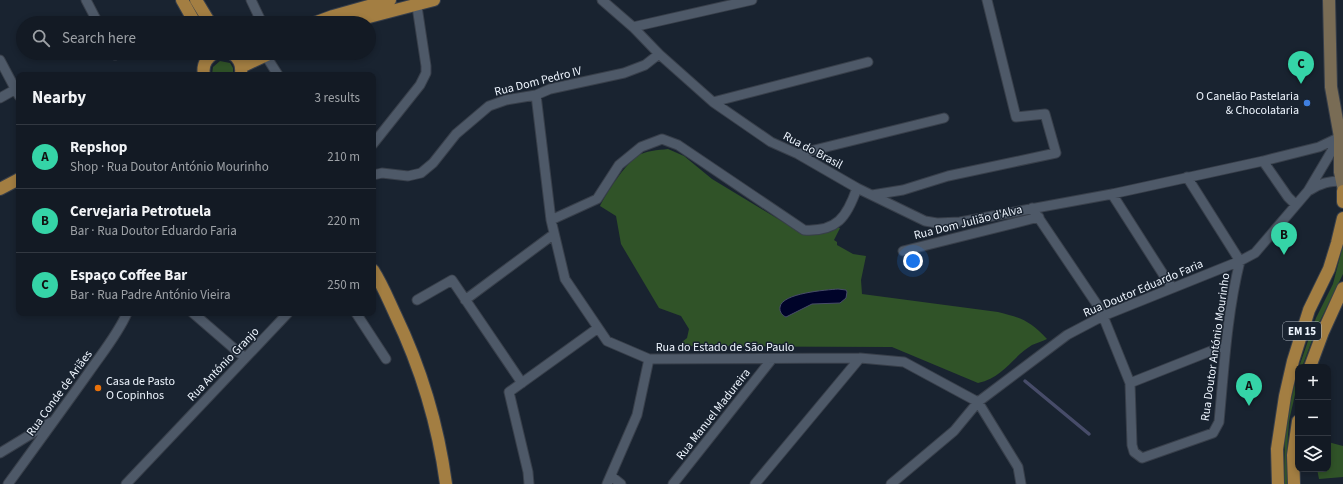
<!DOCTYPE html>
<meta charset="utf-8">
<style>
body{margin:0;font-family:"Source Sans 3",sans-serif;background:#1c232c;color:#f1f3f6}
.controls{position:absolute;right:12px;bottom:12px;display:grid;overflow:hidden;border-radius:8px;box-shadow:0 2px 6px #0003}
.controls button{width:36px;height:36px;display:grid;place-items:center;padding:0;border:0;border-bottom:1px solid #323841;background:#131a24;color:#f1f3f6;font:20px sans-serif}
.you{position:absolute;left:913px;top:261px;width:14px;height:14px;margin:-10px;border:3px solid #fff;border-radius:50%;background:#1a73e8;box-shadow:0 0 0 6px #1a73e833}
.badge{display:grid;place-items:center;width:26px;height:26px;border-radius:50%;background:#35d4a7;color:#111;font-size:13px;font-weight:700}
.pin{position:absolute;translate:-50% -33px;filter:drop-shadow(0 1px 2px #0008)}
.pin::after{content:'';position:absolute;top:21px;width:14px;height:12px;background:inherit;clip-path:polygon(0 0,100% 0,50% 100%)}
.list{margin:0;padding:0;list-style:none}
h2{display:flex;justify-content:space-between;align-items:center;height:52px;margin:0;padding:0 16px;font-size:17px}
h2 small{font-size:13px;font-weight:400;color:#9da1a6}
.list li{display:grid;grid-template-columns:26px 1fr auto;gap:12px;align-items:center;box-sizing:border-box;height:64px;padding:0 16px;border-top:1px solid #323841}
.list b{display:block;font-size:15px;white-space:nowrap}
.list p{margin:0;font-size:13px;white-space:nowrap;color:#9da1a6}
.list em{font-size:13px;font-style:normal;color:#9da1a6}
.icon{flex:none;width:22px;height:22px;fill:none;stroke:currentColor;stroke-width:2;stroke-linecap:round;stroke-linejoin:round}
.map{position:relative;flex:none;width:1343px;height:484px;overflow:hidden}
.search{position:absolute;background:#131a24;box-shadow:0 2px 6px #0003;left:16px;top:16px;width:360px;height:44px;display:flex;align-items:center;gap:10px;box-sizing:border-box;padding:0 14px;border-radius:22px;color:#9da1a6;font-size:15px}
.panel{position:absolute;background:#131a24;box-shadow:0 2px 6px #0003;left:16px;top:72px;width:360px;height:244px;border-radius:8px}
.map>svg:first-child{display:block}
.green{fill:#305328}
.water{fill:#000329;stroke:#474c69}
.lines{fill:none;stroke-linecap:round;stroke-linejoin:round}
.stream{stroke:#474c69;stroke-width:3.5}
.street-casing{stroke:#383f4a;stroke-width:11}
.secondary-casing{stroke:#383f4a;stroke-width:14}
.primary-casing{stroke:#383f4a;stroke-width:14}
.street{stroke:#4e5968;stroke-width:9}
.secondary{stroke:#796c55;stroke-width:12}
.primary{stroke:#a37e42;stroke-width:12}
.shop-dot{fill:#3f7fe0;stroke:#192330;stroke-width:1.5}
.food-dot{fill:#e8710a;stroke:#192330;stroke-width:1.5}
.labels{text-anchor:middle;stroke-width:3;stroke-linejoin:round;paint-order:stroke}
.shield{fill:#192330;stroke:#aeb6c0;stroke-width:1}
.shield-label{font-size:11px;font-weight:bold;fill:#eef5fe}
.street-label{font-size:12px;fill:#eef5fe;stroke:#192330}
.poi-label{font-size:12px;fill:#eef5fe;stroke:#192330;text-anchor:end}
</style>
<div class="map">
<svg width="1343" height="484" viewBox="0 0 1343 484">
<rect width="100%" height="100%" fill="#192330"/>
<path class="green" d="M220,61L230,63L233,68V75H212L213,67Z
M668,149L684,156L712,179L803,234L818,235L834,226L840,228L834,240L837,242V245L853,254L866,256L861,280L862,294L998,312C1022,318 1030,321 1047,339C1043,341 1037,343 1032,345C1012,357 1003,378 978,383L892,347L677,346L687,338L689,329L681,316L659,308L621,244L616,216L600,206C607,192 624,166 637,156C645,151 658,150 668,149Z
M1343,245V274L1317,327L1302,367H1299L1316,318L1333,284Z
M1298,371C1298,388 1292,405 1289,422C1287,443 1287,463 1287,484H1284L1285,432L1289,408Z
M1328,442L1343,446V477L1319,479L1317,469H1328Z"/>
<path class="water" d="M838,289L846,290L847,292L846,298L840,303L812,304L786,317C783,316 779,312 780,307C782,293 826,290 838,289Z"/>
<g class="lines">
<path class="stream" d="M1025,381L1089,434"/>
<g class="street-casing">
<path id="street" d="M86,0L98,23
M251,0L262,23
M602,0L633,27L659,54L713,102L771,142L798,154L857,188L925,221L937,223L960,222L1112,194L1263,161L1319,147L1340,137
M633,27L752,0
M114,53L115,55
M266,56L278,75
M0,60L19,96
M536,95L551,220L565,279L607,341L649,359L860,358L904,362L978,402L1018,467L1021,484
M0,98L16,89
M713,102L868,62
M373,144L420,85L426,73V66L416,0
M798,154L944,118
M1263,161L1288,197L1296,205
M373,175L382,173L408,176L421,173L433,163L456,134L489,106L506,100L536,95L550,89L624,73L645,65L659,54
M1310,190C1321,183 1329,181 1342,181
M1112,194L1172,288
M872,195L903,190L948,176L1056,153L1045,114L1016,117L987,0
M1032,208L1096,303L1103,316L1130,383L1132,445L1134,452L1142,458L1213,433L1219,422C1224,368 1227,313 1240,261L1187,177
M551,220L597,199L619,165L641,147L662,139L678,145L804,230C837,232 847,217 857,188
M903,251L1039,217
M417,300L452,280L522,383
M465,300L554,234
M193,313L245,358
M356,313L386,359
M1130,383L1226,345
M0,453L51,422
M611,476L621,484
M8,484C35,447 62,410 89,372C102,353 118,334 127,313
M126,484L288,313
M529,484L528,472L509,392L598,328
M607,484L637,415L649,359
M673,484L772,359
M755,484L860,358
M891,484L954,431L978,402L1067,335L1103,316L1240,261L1255,253L1308,191L1340,137"/>
</g>
<g class="secondary-casing">
<path id="secondary" d="M1329,0L1331,87L1340,137V172L1343,186"/>
</g>
<g class="primary-casing">
<path id="primary" d="M182,0L195,23
M196,0L210,23
M314,23L333,16L390,0
M346,23L434,0
M231,53C239,58 242,64 241,74
M241,67L271,53
M204,75C202,65 206,58 215,53
M0,189L19,179
M1343,191V202
M373,270C382,284 388,299 395,314C421,368 438,424 446,484
M1310,367L1323,332L1343,288
M1278,484L1277,449L1285,396L1293,361L1309,310L1329,269L1337,243L1343,218
M1294,484L1293,455L1298,421"/>
</g>
<use href="#street" class="street"/>
<use href="#secondary" class="secondary"/>
<use href="#primary" class="primary"/>
</g>
<circle class="shop-dot" cx="1307" cy="103" r="4"/>
<circle class="food-dot" cx="98" cy="388" r="4"/>
<g class="labels">
<rect class="shield" x="1283" y="322" width="38" height="18" rx="3"/>
<g class="shield-label">
<text x="1302" y="335">EM 15</text>
</g>
<g class="street-label">
<text transform="translate(538 81) rotate(-14)" y="4">Rua Dom Pedro IV</text>
<text transform="translate(813 150) rotate(28)" y="4">Rua do Brasil</text>
<text transform="translate(968 222) rotate(-14)" y="4">Rua Dom Julião d'Alva</text>
<text transform="translate(1143 288) rotate(-23)" y="4">Rua Doutor Eduardo Faria</text>
<text x="725" y="351">Rua do Estado de São Paulo</text>
<text transform="translate(1215 347) rotate(-82)" y="4">Rua Doutor António Mourinho</text>
<text transform="translate(223 364) rotate(-46)" y="4">Rua António Granjo</text>
<text transform="translate(59 393) rotate(-54)" y="4">Rua Conde de Ariães</text>
<text transform="translate(713 414) rotate(-52)" y="4">Rua Manuel Madureira</text>
</g>
<g class="poi-label">
<text x="1299" y="100">O Canelão Pastelaria<tspan x="1299" dy="14">&amp; Chocolataria</tspan></text>
<text x="106" y="385" text-anchor="start">Casa de Pasto<tspan x="106" dy="14">O Copinhos</tspan></text>
</g>
</g>
</svg>
<div class="controls">
<button>+</button>
<button>−</button>
<button><svg class="icon" aria-label="layers" viewBox="0 0 24 24"><path d="M12 4l9 5-9 5-9-5zM3 14l9 5 9-5"/></svg></button>
</div>
<div class="you"></div>
<div class="pin badge" style="left:1249px;top:406px">A</div>
<div class="pin badge" style="left:1284px;top:255px">B</div>
<div class="pin badge" style="left:1301px;top:84px">C</div>
<div class="search"><svg class="icon" aria-label="search" viewBox="0 0 24 24"><circle cx="10" cy="10" r="6"/><path d="M15 15l6 6"/></svg>Search here</div>
<section class="panel">
<h2>Nearby<small>3 results</small></h2>
<ul class="list">
<li><span class="badge">A</span><div><b>Repshop</b><p>Shop · Rua Doutor António Mourinho</p></div><em>210 m</em></li>
<li><span class="badge">B</span><div><b>Cervejaria Petrotuela</b><p>Bar · Rua Doutor Eduardo Faria</p></div><em>220 m</em></li>
<li><span class="badge">C</span><div><b>Espaço Coffee Bar</b><p>Bar · Rua Padre António Vieira</p></div><em>250 m</em></li>
</ul>
</section>
</div>
